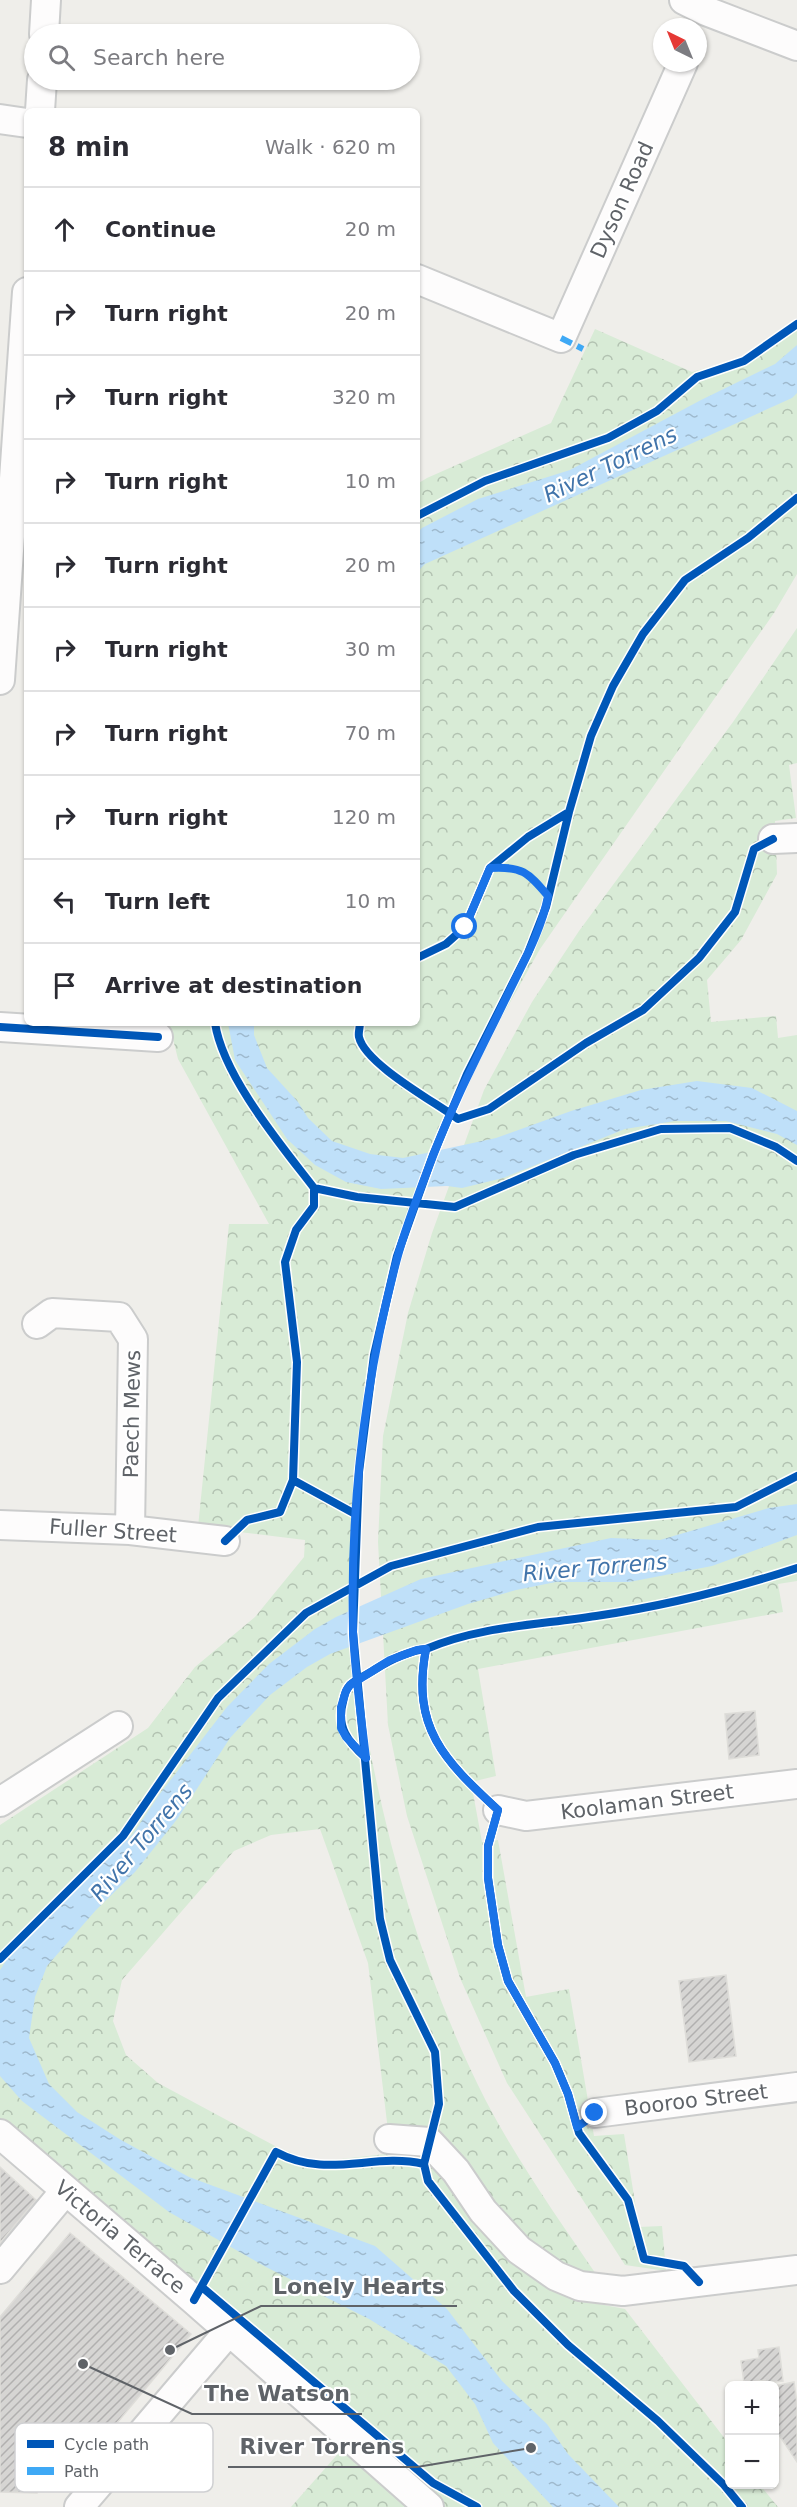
<!DOCTYPE html>
<meta charset="utf-8">
<style>
body{margin:0;font-family:"DejaVu Sans",sans-serif;background:#f7f7f7;color:#2b2b33}
.controls{position:absolute;right:18px;bottom:18px;display:grid;overflow:hidden;border-radius:9px;box-shadow:0 2px 4px #0004}
.controls button{width:54px;height:54px;display:grid;place-items:center;padding:0;border:0;border-bottom:2px solid #e1e1e2;background:#fff;color:#2b2b33;font:30px sans-serif}
.compass{position:absolute;left:653px;top:18px;width:54px;height:54px;border-radius:50%;background:#fff;box-shadow:0 2px 4px #0004;rotate:317deg}
.stop{position:absolute;width:18px;height:18px;margin:-14px;border:4px solid #1a73e8;border-radius:50%;background:#fff}
.stop.end{background:#1a73e8;border-color:#fff;box-shadow:0 2px 6px #0008}
.list{margin:0;padding:0;list-style:none}
h2{display:flex;justify-content:space-between;align-items:center;height:78px;margin:0;padding:0 24px;font-size:26px}
h2 small{font-size:20px;font-weight:400;color:#7c7c81}
.list li{display:grid;grid-template-columns:39px 1fr auto;gap:18px;align-items:center;box-sizing:border-box;height:84px;padding:0 24px;border-top:2px solid #e1e1e2}
.list b{display:block;font-size:22px;white-space:nowrap}
.list em{font-size:20px;font-style:normal;color:#7c7c81}
.icon{flex:none;width:33px;height:33px;fill:none;stroke:currentColor;stroke-width:2;stroke-linecap:round;stroke-linejoin:round}
.map{position:relative;flex:none;width:797px;height:2507px;overflow:hidden}
.search{position:absolute;background:#fff;box-shadow:0 2px 4px #0004;left:24px;top:24px;width:396px;height:66px;display:flex;align-items:center;gap:15px;box-sizing:border-box;padding:0 21px;border-radius:33px;color:#7c7c81;font-size:22px}
.panel{position:absolute;background:#fff;box-shadow:0 2px 4px #0004;left:24px;top:108px;width:396px;height:918px;border-radius:9px}
.map>svg:first-child{display:block}
.park{fill:url(#park-crowns)}
.water{fill:url(#water-ripples)}
.building{fill:url(#building-hatch);stroke:#deddd9;stroke-width:1.5}
.lines{fill:none;stroke-linecap:round;stroke-linejoin:round}
.minor-casing{stroke:#cbcccc;stroke-width:32}
.minor{stroke:#fdfcfc;stroke-width:28}
.quiet{stroke:#3fa9f5;stroke-width:6;stroke-dasharray:12 6;stroke-linecap:butt}
.cycleway-casing{stroke:#fff;stroke-width:11}
.cycleway{stroke:#0057b8;stroke-width:8}
.route{stroke:#1a73e8;stroke-width:8}
.labels{text-anchor:middle;stroke-width:4.5;stroke-linejoin:round;paint-order:stroke}
.street-label{font-size:21px;fill:#5f6368;stroke:#fff}
.water-label{font-size:22px;font-style:italic;fill:#4174aa;stroke:#fff}
.key{fill:#fff;stroke:#cfd0d2;stroke-width:1.5}
.key-label{font-size:16px;fill:#5f6368}
.leader{fill:none;stroke:#5f6368;stroke-width:2}
.callout-dot{fill:#5f6368;stroke:#fff;stroke-width:2}
.callout-label{font-size:22px;text-anchor:middle;font-weight:bold;fill:#5f6368;stroke:#fff;stroke-width:4.5;stroke-linejoin:round;paint-order:stroke}
</style>
<div class="map">
<svg width="797" height="2507" viewBox="0 0 797 2507">
<defs>
<pattern id="park-crowns" width="20" height="18" patternUnits="userSpaceOnUse" patternTransform="scale(1.5)"><rect width="20" height="18" fill="#d8ebd6"/><path d="M2 6a3 3 0 1 1 6 0M12 15a3 3 0 1 1 6 0" fill="none" stroke="#b2c2b1"/></pattern>
<pattern id="water-ripples" width="26" height="14" patternUnits="userSpaceOnUse" patternTransform="scale(1.5)"><rect width="26" height="14" fill="#bfe0f9"/><path d="M2 4q2-2 4 0t4 0M15 11q2-2 4 0t4 0" fill="none" stroke="#9eb9cd"/></pattern>
<pattern id="building-hatch" width="6" height="6" patternUnits="userSpaceOnUse" patternTransform="scale(1.5)"><rect width="6" height="6" fill="#d6d5d3"/><path d="M-1 1l2-2M0 6l6-6M5 7l2-2" fill="none" stroke="#b1b0af"/></pattern>
</defs>
<rect width="100%" height="100%" fill="#efeeea"/>
<path class="park" d="M797,322V574L774,613L540,949L471,1072L466,1070L431,1148L390,1263L397,1265L366,1423L360,1548L351,1546L350,1644L359,1741L368,1740C392,1865 428,1987 486,2101C518,2162 559,2220 598,2277L560,2264L512,2227L451,2144L423,2133L389,2139L368,1963L320,1829L271,1835L234,1851L122,1980L113,2021L126,2055L158,2083L277,2147L314,2162L413,2151L433,2159L509,2256L546,2288L589,2302L625,2309L729,2444L730,2484L760,2485L778,2507H443L254,2334L0,2124V1825L148,1728L195,1667L255,1617L304,1557L305,1540L198,1527L229,1224H269L178,1059L169,1023H417V484L427,478L551,423L595,329L692,372L742,358Z
M797,628V763L789,765L796,818L775,821L777,874L741,940L707,980L711,1022L776,1016L778,1038L797,1035V1581L778,1584L783,1612L478,1669L496,1776L471,1782L482,1842L498,1840L526,1997L569,1989L594,2136L624,2134L639,2227L662,2226L666,2271L625,2265L507,2083L460,1978L407,1816L388,1725L378,1542L383,1436L408,1313L432,1233L484,1090L532,1002L579,931L733,722Z
M344,2447L422,2507H291Z"/>
<path class="water" d="M797,345V393L792,398L425,564L417,572V533L422,528L478,499L570,470L701,400L775,364Z
M228,1023H254V1035L267,1068L298,1102L308,1118L332,1141L370,1154L403,1158L496,1138L571,1111L641,1090L697,1081L752,1088L797,1111V1145L777,1134L726,1121H675L625,1129L503,1178L462,1188L447,1186L381,1189L346,1182L315,1165L287,1139L235,1060Z
M797,1504V1535L712,1566L629,1582H556L516,1590L468,1604L330,1654L307,1667L270,1695L230,1738L178,1818L135,1872L96,1910L47,1966L35,1997L29,2038L49,2084L77,2112L121,2140L189,2177L375,2246L447,2309L502,2381L547,2424L568,2454L619,2507H553L493,2443L475,2404L446,2366L369,2319L266,2267L169,2212L22,2101L0,2076V1970L9,1956L133,1834L159,1795L227,1707L269,1664L315,1629L336,1617L421,1579L611,1538L660,1540L769,1508Z"/>
<path class="building" d="M755,1711L759,1755L729,1759L725,1714Z
M726,1975L736,2056L689,2062L679,1981Z
M0,2167L36,2200L0,2243Z
M70,2233L191,2334L72,2477L38,2449L37,2493L0,2492V2317Z
M779,2347L783,2381L765,2383V2380L744,2383L741,2361L759,2358L758,2350Z
M794,2382L797,2404V2462L777,2432L774,2415V2386Z"/>
<g class="lines">
<g class="minor-casing">
<path id="minor" d="M684,0L706,11L797,46
M44,34L46,0
M40,111L42,80
M0,119L27,123
M417,279L561,338L683,63
M0,680L27,292
M773,839L797,838
M0,1027L158,1037
M37,1324L52,1313L119,1317L133,1339L130,1530
M0,1525L130,1530L225,1541
M0,1802L118,1726
M498,1810L526,1816L797,1784
M595,2113L797,2087
M0,2134L194,2300L429,2507
M389,2139L429,2142L456,2171L483,2211L519,2250L556,2276L580,2286L623,2291L797,2270
M0,2269L65,2191
M79,2507L229,2331"/>
</g>
<use href="#minor" class="minor"/>
<path class="quiet" d="M561,338L583,349"/>
<g class="cycleway-casing">
<path id="cycleway" d="M417,516L485,481L608,438L657,411L697,377L744,361L797,324
M569,812L546,907L528,953L467,1074L433,1155L397,1256L374,1355L359,1472L353,1632L380,1919L390,1960L435,2052L439,2104L424,2164L428,2181L514,2291L568,2345L658,2421L724,2485L742,2507
M417,958L446,944L465,927L490,868L528,837L569,812L591,736L613,686L643,634L685,580L748,538L797,498
M215,1023C223,1076 281,1145 314,1188
M360,1023C360,1027 358,1033 359,1037C365,1064 435,1102 458,1119L489,1109L586,1043L643,1010L699,958L735,912L754,849L773,839
M0,1027L158,1037
M314,1188L357,1197L455,1207L574,1155L661,1129L730,1128L776,1147L797,1161
M293,1480L297,1362L285,1262L296,1230L314,1206V1188
M225,1541L247,1520L280,1512L293,1480L357,1515
M366,1758C348,1742 336,1727 343,1702C344,1696 346,1689 350,1685C356,1679 367,1675 374,1670C390,1660 407,1651 426,1649
M0,1959L123,1836L218,1698L306,1613L391,1566L538,1527L736,1507L797,1476
M699,2282L684,2266L644,2259L628,2200L579,2133L568,2094L555,2063L508,1981L498,1945L488,1878V1846L498,1810C444,1760 411,1728 426,1649C480,1626 539,1625 596,1616C664,1606 732,1589 797,1568
M203,2288L433,2483L477,2507
M194,2300L276,2152C328,2180 372,2152 424,2164"/>
</g>
<use href="#cycleway" class="cycleway"/>
</g>
<g class="lines">
<path class="route" d="M465,927L490,868C522,866 528,872 548,896C542,929 524,961 509,992C483,1046 454,1100 433,1156C420,1190 406,1225 397,1259C365,1379 350,1507 353,1632C355,1674 361,1716 366,1758L346,1737L341,1728V1707L346,1691L350,1685L390,1660L417,1650L426,1649C411,1728 444,1760 498,1810L488,1846V1878L498,1945L508,1981L555,2063L568,2094L577,2127L599,2112L595,2113"/>
</g>
<g class="labels">
<g class="street-label">
<text transform="translate(622 200) rotate(-66)" y="7">Dyson Road</text>
<text transform="translate(132 1414) rotate(-89)" y="7">Paech Mews</text>
<text transform="translate(113 1531) rotate(4)" y="7">Fuller Street</text>
<text transform="translate(647 1802) rotate(-7)" y="7">Koolaman Street</text>
<text transform="translate(696 2100) rotate(-7)" y="7">Booroo Street</text>
<text transform="translate(120 2237) rotate(40)" y="7">Victoria Terrace</text>
</g>
<g class="water-label">
<text transform="translate(610 464) rotate(-26)" y="8">River Torrens</text>
<text transform="translate(595 1567) rotate(-5)" y="8">River Torrens</text>
<text transform="translate(141 1842) rotate(-50)" y="8">River Torrens</text>
</g>
</g>
<rect x="15" y="2423" width="198" height="69" rx="9" class="key"/>
<rect x="27" y="2440" width="27" height="8" fill="#0057b8"/>
<rect x="27" y="2467" width="27" height="8" fill="#3fa9f5"/>
<g class="key-label">
<text x="64" y="2450">Cycle path</text>
<text x="64" y="2477">Path</text>
</g>
<path class="leader" d="M170 2350L261 2306H457M83 2364L192 2414H362M531 2448L417 2467H228"/>
<g class="callout-dot">
<circle cx="170" cy="2350" r="6"/>
<circle cx="83" cy="2364" r="6"/>
<circle cx="531" cy="2448" r="6"/>
</g>
<g class="callout-label">
<text x="359" y="2294">Lonely Hearts</text>
<text x="277" y="2401">The Watson</text>
<text x="322" y="2454">River Torrens</text>
</g>
</svg>
<div class="controls">
<button>+</button>
<button>−</button>
</div>
<svg class="compass" viewBox="-18 -18 36 36"><path d="M0-13l5 13h-10z" fill="#e53935"/><path d="M0 13l5-13h-10z" fill="#7c7c81"/></svg>
<div class="stop" style="left:465px;top:927px"></div>
<div class="stop end" style="left:595px;top:2113px"></div>
<div class="search"><svg class="icon" aria-label="search" viewBox="0 0 24 24"><circle cx="10" cy="10" r="6"/><path d="M15 15l6 6"/></svg>Search here</div>
<section class="panel">
<h2>8 min<small>Walk · 620 m</small></h2>
<ul class="list">
<li><svg class="icon" aria-label="ahead" viewBox="0 0 24 24"><path d="M12 20V5M6 11l6-6 6 6"/></svg><div><b>Continue</b></div><em>20 m</em></li>
<li><svg class="icon" aria-label="right" viewBox="0 0 24 24"><path d="M7 20v-9h11M14 6l5 5-5 5"/></svg><div><b>Turn right</b></div><em>20 m</em></li>
<li><svg class="icon" aria-label="right" viewBox="0 0 24 24"><path d="M7 20v-9h11M14 6l5 5-5 5"/></svg><div><b>Turn right</b></div><em>320 m</em></li>
<li><svg class="icon" aria-label="right" viewBox="0 0 24 24"><path d="M7 20v-9h11M14 6l5 5-5 5"/></svg><div><b>Turn right</b></div><em>10 m</em></li>
<li><svg class="icon" aria-label="right" viewBox="0 0 24 24"><path d="M7 20v-9h11M14 6l5 5-5 5"/></svg><div><b>Turn right</b></div><em>20 m</em></li>
<li><svg class="icon" aria-label="right" viewBox="0 0 24 24"><path d="M7 20v-9h11M14 6l5 5-5 5"/></svg><div><b>Turn right</b></div><em>30 m</em></li>
<li><svg class="icon" aria-label="right" viewBox="0 0 24 24"><path d="M7 20v-9h11M14 6l5 5-5 5"/></svg><div><b>Turn right</b></div><em>70 m</em></li>
<li><svg class="icon" aria-label="right" viewBox="0 0 24 24"><path d="M7 20v-9h11M14 6l5 5-5 5"/></svg><div><b>Turn right</b></div><em>120 m</em></li>
<li><svg class="icon" aria-label="left" viewBox="0 0 24 24"><path d="M17 20v-9H6M10 6l-5 5 5 5"/></svg><div><b>Turn left</b></div><em>10 m</em></li>
<li><svg class="icon" aria-label="arrive" viewBox="0 0 24 24"><path d="M6 21V4h12l-3 4 3 4H6"/></svg><div><b>Arrive at destination</b></div></li>
</ul>
</section>
</div>
